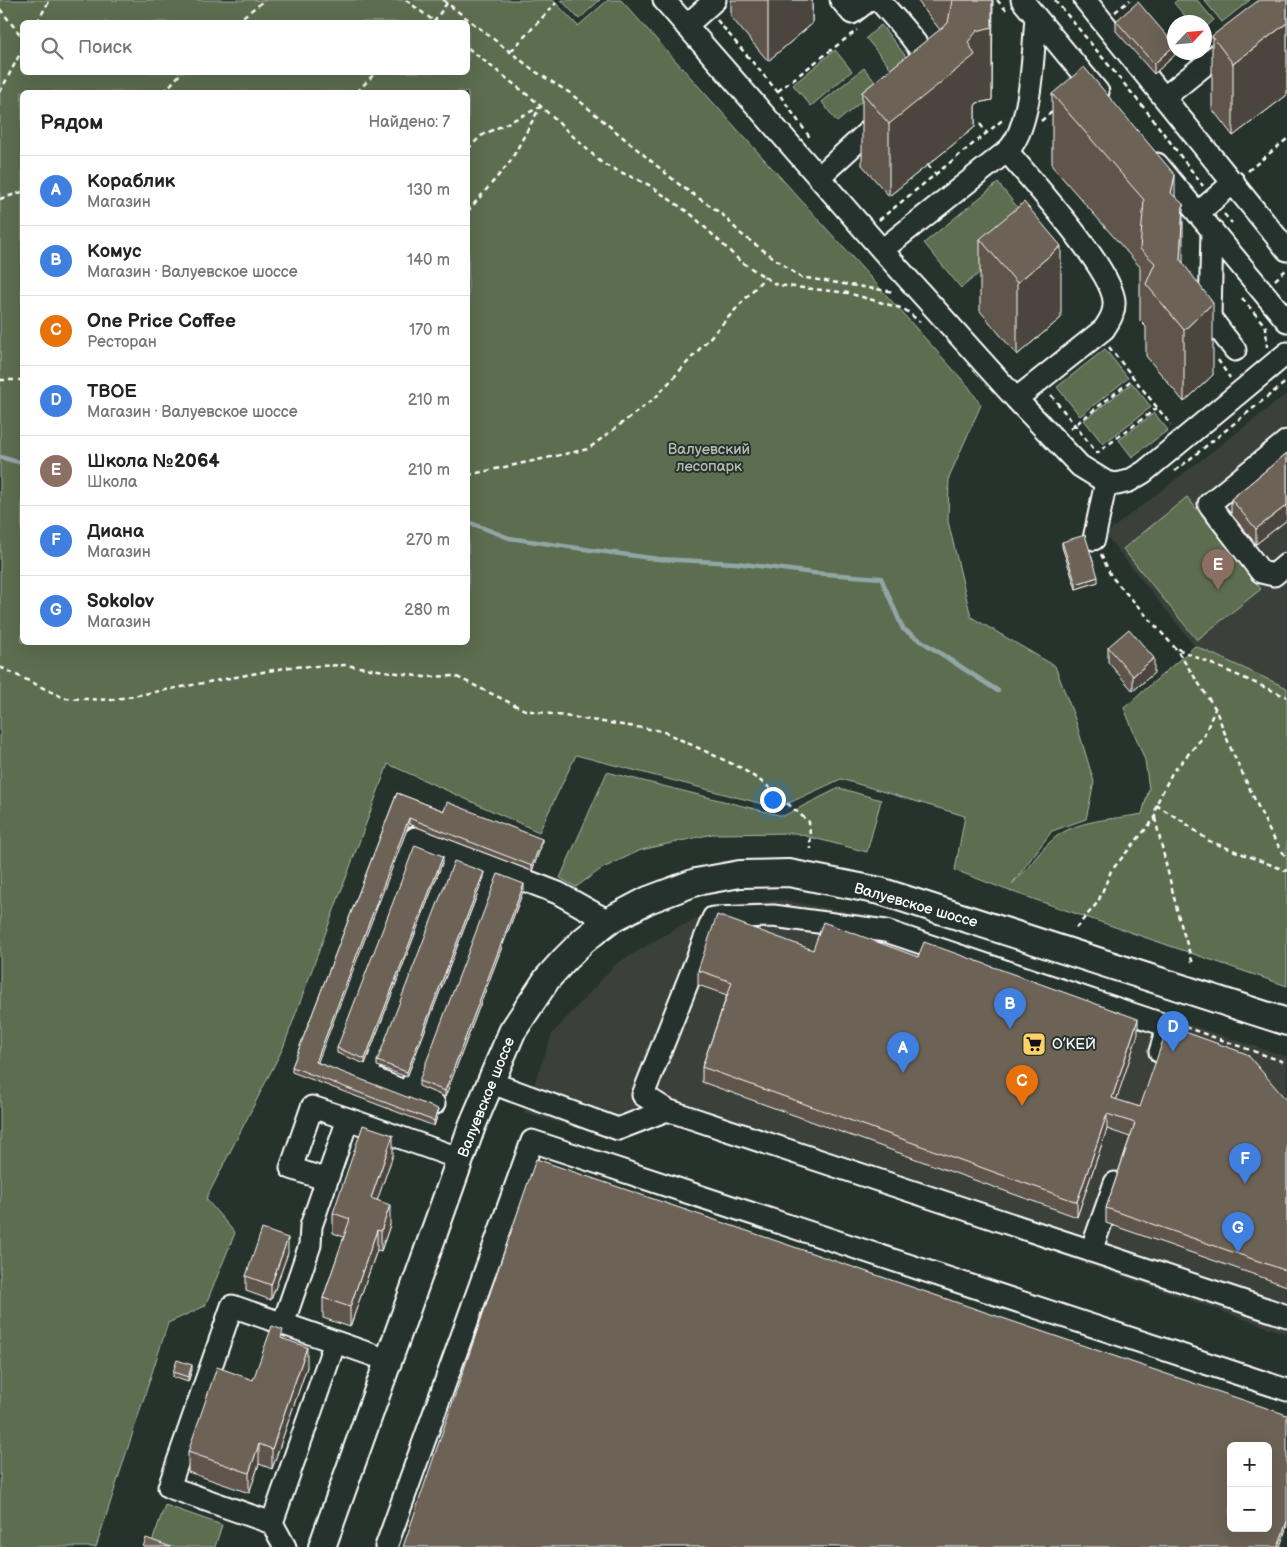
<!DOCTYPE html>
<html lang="ru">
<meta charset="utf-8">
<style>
body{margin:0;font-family:"Balsamiq Sans",sans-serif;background:#f6f6f6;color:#222}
.controls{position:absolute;right:15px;bottom:15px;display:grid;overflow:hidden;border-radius:8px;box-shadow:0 5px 20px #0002}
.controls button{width:45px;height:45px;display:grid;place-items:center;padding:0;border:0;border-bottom:1px solid #e0e0e0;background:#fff;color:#222;font:25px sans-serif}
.compass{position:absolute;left:1167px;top:15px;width:45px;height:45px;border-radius:50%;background:#fff;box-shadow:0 5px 20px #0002;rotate:64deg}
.you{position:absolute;left:772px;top:799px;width:18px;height:18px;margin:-12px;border:4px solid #fff;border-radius:50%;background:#1a73e8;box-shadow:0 0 0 8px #1a73e833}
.badge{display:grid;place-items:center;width:32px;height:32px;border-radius:50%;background:#ea580c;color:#fff;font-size:16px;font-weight:700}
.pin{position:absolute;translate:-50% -41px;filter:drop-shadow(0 1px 2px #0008)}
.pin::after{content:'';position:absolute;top:26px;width:18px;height:15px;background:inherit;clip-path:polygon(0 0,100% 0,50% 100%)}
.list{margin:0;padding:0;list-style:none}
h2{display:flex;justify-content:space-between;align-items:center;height:65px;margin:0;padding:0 20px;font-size:21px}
h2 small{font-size:16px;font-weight:400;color:#767676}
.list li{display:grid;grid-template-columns:32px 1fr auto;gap:15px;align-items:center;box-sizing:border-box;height:70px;padding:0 20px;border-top:1px solid #e0e0e0}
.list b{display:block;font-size:19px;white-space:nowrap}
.list p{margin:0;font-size:16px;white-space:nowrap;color:#767676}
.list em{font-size:16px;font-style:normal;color:#767676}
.icon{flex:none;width:28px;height:28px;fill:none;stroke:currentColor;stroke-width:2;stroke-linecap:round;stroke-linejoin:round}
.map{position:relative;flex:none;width:1287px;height:1547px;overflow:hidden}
.search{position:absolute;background:#fff;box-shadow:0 5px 20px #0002;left:20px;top:20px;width:450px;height:55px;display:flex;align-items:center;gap:12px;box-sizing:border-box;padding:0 18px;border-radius:8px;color:#767676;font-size:19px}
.panel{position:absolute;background:#fff;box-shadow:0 5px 20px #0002;left:20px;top:90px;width:450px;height:555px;border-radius:8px}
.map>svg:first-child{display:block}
.built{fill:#3b413a}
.green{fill:#5d6d4f;stroke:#aeb6a7;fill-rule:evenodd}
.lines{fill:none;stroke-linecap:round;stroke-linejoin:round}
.stream{stroke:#91a7a6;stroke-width:4.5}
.minor-casing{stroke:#fff;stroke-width:25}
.major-casing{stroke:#fff;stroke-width:30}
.path{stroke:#fff;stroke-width:2.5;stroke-dasharray:5 4;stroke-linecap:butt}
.minor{stroke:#26332d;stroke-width:21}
.major{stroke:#26332d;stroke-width:26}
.wall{fill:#5e544b;stroke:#fff}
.shaded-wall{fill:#4c453d;stroke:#fff}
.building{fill:#6d6257;stroke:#fff;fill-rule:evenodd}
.labels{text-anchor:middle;stroke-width:4;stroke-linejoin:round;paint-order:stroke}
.park-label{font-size:15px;fill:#b6bdb0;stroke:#26332d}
.street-label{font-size:15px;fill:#fff;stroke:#26332d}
.poi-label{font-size:15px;fill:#fff;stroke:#26332d;text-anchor:start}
</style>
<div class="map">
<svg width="1287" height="1547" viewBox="0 0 1287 1547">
<rect width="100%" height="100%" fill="#26332d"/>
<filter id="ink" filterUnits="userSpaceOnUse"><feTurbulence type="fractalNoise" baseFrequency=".02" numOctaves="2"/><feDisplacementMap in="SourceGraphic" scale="10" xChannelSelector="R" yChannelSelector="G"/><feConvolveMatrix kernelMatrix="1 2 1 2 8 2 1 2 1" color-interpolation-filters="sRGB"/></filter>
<g filter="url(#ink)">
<path class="built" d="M1287,394V688L1195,646L1105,534Z
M781,900L884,918L1177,1021L1287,1057V1334L656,1114L622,1140L524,1113L552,1034L616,964L675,929L729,905Z"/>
<path class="green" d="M0,0H553L578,26L608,0H621L968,386L981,405L949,477L948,521L971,617L1055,666L1075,719L1094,782L1086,819L1052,831L1012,884C1026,872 1037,854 1051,841C1075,819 1112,820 1142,814L1149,789L1145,760L1124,708L1195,646L1287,688V986L1007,890L955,870L965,816L841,779L778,808L576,755L539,832L388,764L283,1048L206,1199L235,1233L205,1306L168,1323L96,1547H0ZM22,22H468V72H22ZM22,92H468V642H22Z
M561,0H600L579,19Z
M1177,0H1197L1214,20L1205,28L1204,22H1190L1174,3Z
M1204,0H1250L1222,22Z
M881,25L916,69L901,81L866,38Z
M835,50L852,71L811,106L793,85Z
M864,68L879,87L837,122L822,102Z
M998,183L1034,228L961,288L924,243Z
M1105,349L1128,378L1080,416L1057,387Z
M1132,383L1151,407L1103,444L1084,420Z
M1154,413L1168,430L1132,457L1119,440Z
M1187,497L1261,589L1197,640L1123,549Z
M607,772L783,816L839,788L881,800L867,852L795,833L712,834L641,850L601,869L576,887L560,878Z
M165,1505L222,1525L215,1547H166L152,1542Z"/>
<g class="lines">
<path class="stream" d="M0,457L22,463
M468,522L509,538L591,550L658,559L736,563L813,573L881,578L903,629L998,691"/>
<g class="minor-casing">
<path id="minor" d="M664,0L882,250L1016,399L1080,466L1106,482L1117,484L1129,481L1144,472L1287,353
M841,0L852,13L869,0
M879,0C890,14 933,56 928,72
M1022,0L1098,92
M1085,0L1287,250
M686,26L715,0
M1165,97L1233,42
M1007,151C1032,129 1033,51 1036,17
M1157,164L1287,321
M819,177L884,117
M1198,213L1234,182
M1212,230L1210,317L1235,350
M882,250L1007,151C1030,179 1112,269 1114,301C1115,312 1110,320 1104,329L1016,399
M1287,441L1209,504L1261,572L1274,575L1287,564
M1094,539L1106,482
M1160,1052L1168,1026L886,931L773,916L713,918L643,1095L667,1110L1287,1316
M366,1076L452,852
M489,1082L618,1129L667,1110
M409,1093L495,869
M434,1104L327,1059L415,838L558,893L608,921
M327,1180L291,1168L312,1107L348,1119
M1091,1251L1115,1183
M283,1324L310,1245L311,1226L348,1119L461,1159
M335,1342L272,1523L169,1487L232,1306L390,1361
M272,1523L285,1547
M386,1547L532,1141L1287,1390"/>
</g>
<g class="major-casing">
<path id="major" d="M322,1547L472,1126L512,1032L547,979L564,960L584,940L608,921L648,900L696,882L740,874L789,873L880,891L1287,1022"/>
</g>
<path class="path" d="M406,0L435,22
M443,0L536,72L570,93L681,186L722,214L741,234L800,277L894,292
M997,0L1006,10
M1055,0L1149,114L1203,186
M0,9L22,37
M1115,12L1130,0
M717,20L777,91L811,139
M37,22L50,0
M236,22L265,0
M434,22L449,0
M468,48L534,100L603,164L649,185L692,215L740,261L777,285L848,293L904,309L920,322
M511,51L556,3
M778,91L857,30
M0,92L22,50
M164,92L182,72
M357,92L376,72
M1041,121L1052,112
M980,124L987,133
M468,149L481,136L540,107L510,162L468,211
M928,165L936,175
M1248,171L1287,139
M0,199L22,192
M1224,214L1232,223
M879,220L1005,118
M1275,280L1287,269
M1242,298L1266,327L1267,347
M1109,347L1171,425
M1218,360L1230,378
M0,380H22
M1051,395L1097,453L1157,408
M1070,429L1133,379
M1175,471L1287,381
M468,475L588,449L655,398L765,277
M1101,554L1111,576L1176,649L1215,708L1231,749L1271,834L1287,859
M1178,649L1287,697
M0,667L64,698L111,700L290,667L345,665L424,677L455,676L525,710L662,731L741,768L765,784L809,822L811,849
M1156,805L1184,822L1209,841L1287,871
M1155,818L1179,918L1193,964
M1076,928L1098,902L1111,871L1155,818L1156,805L1172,773L1204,736L1215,709
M1185,1027L1287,1063"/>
<use href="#minor" class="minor"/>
<use href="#major" class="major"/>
</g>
<path class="wall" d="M731,0H812V24L768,61L731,17Z
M917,0H993L992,100L977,103L975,106V127L889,196L862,165V92L940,30Z
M1287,0V95L1233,136L1212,109V36Z
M1116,21L1175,52V55L1154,74L1116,31Z
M1052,94L1175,196L1183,264L1213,375L1184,402L1146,356V327L1140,321V267L1052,166Z
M980,239L1061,318L1017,355L980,311Z
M1287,453V520L1256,544L1231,514V499Z
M1062,542L1098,582L1076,589L1062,547Z
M1108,647L1154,673L1133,691L1108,662Z
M397,793L444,811L542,844L532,871L409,824L317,1062L438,1114L434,1126L292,1072V1067Z
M443,861L365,1064L337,1053V1048Z
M484,877L407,1077L377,1066V1061Z
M524,889L445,1097L419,1086V1081Z
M813,950L918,957L1138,1034L1116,1100L1140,1107L1282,1095L1287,1100V1286L1106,1223V1208L1130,1137L1107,1129L1077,1217L702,1082V1067L727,995L698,985V970Z
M393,1155L377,1200L390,1225L381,1251L377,1250L350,1327L323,1318V1298L344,1237L333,1233V1213Z
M288,1253L271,1300L246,1291V1276Z
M283,1338L307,1367L272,1469L259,1464L249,1493L188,1472V1452L253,1380Z
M192,1370L188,1382L173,1377V1372Z"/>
<path class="shaded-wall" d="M768,0H812V24L768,61Z
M992,0V100L977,103L975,106V127L889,196V124L968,42Z
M1287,23V95L1233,136V64Z
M1174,46V52H1175V55L1154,74V64Z
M1175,175V248L1171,193Z
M1183,204V277L1180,259Z
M1061,246V318L1017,355V283Z
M1213,303V375L1184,402V330Z
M1287,505V520L1256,544V529Z
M1098,577V582L1076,589V584Z
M1154,658V673L1133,691V676Z
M409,818V824L316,1067V1062Z
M542,839V844L532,871V866Z
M443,856V861L365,1064V1059Z
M484,872V877L407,1077V1072Z
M524,884V889L445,1097V1091Z
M1138,1019V1034L1112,1113V1098Z
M438,1109V1114L434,1126V1121Z
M1107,1114V1129L1077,1217V1202Z
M393,1135V1155L371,1218V1198Z
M390,1205V1225L381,1251V1231Z
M377,1230V1250L350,1327V1307Z
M288,1238V1253L271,1300V1285Z
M307,1347V1367L272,1469V1449Z
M192,1365V1370L188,1382V1377Z
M259,1444V1464L249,1493V1473Z
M1287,1521V1526L1280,1547H1278Z"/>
<path class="building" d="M952,0H992V27L977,31L968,42L975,55L889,124L862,92L948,23Z
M1259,0H1287V23L1233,64L1212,36Z
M1138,2L1174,44V46L1154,64L1116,21Z
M1084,67L1175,175L1171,193L1183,204L1180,259L1213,303L1184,330L1146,284L1155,263L1140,249L1144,200L1052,94Z
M1024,202L1061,246L1017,283L980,239Z
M1287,453V505L1256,529L1231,499Z
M1085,535L1098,577L1076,584L1062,542Z
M1129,629L1154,658L1133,676L1108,647Z
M397,793L444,811L447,802L542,839L532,866L409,818L316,1062L438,1109L434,1121L292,1067Z
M415,845L443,856L365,1059L337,1048Z
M454,861L484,872L407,1072L377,1061Z
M498,874L524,884L445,1091L419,1081Z
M717,915L813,950L823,922L918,957L924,942L1138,1019L1112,1098L1140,1107L1168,1026L1247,1054L1282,1095L1287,1100V1271L1106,1208L1135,1123L1107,1114L1077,1202L702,1067L732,982L698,970Z
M363,1125L393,1135L371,1198L390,1205L381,1231L377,1230L350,1307L323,1298L350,1219L333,1213Z
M536,1159L1287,1415V1521L1278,1547H403ZM1231,1446H1268V1528H1231Z
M262,1229L288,1238L271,1285L246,1276Z
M272,1326L283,1330L281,1338L307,1347L272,1449L259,1444L249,1473L188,1452L217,1367L253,1380Z
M177,1360L192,1365L188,1377L173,1372Z
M146,1538L171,1547H143Z"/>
</g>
<defs>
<g id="supermarket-square" transform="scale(1.25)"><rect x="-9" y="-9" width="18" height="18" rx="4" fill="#ffd166" stroke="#26332d"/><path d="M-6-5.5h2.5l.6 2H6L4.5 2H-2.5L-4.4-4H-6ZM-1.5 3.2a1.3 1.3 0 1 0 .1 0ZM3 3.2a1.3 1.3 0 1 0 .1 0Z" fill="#111"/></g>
</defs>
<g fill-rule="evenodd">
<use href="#supermarket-square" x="1034" y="1044"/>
</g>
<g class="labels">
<g class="park-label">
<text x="709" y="454">Валуевский<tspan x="709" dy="17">лесопарк</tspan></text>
</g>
<g class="street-label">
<text transform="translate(916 905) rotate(16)" y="5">Валуевское шоссе</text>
<text transform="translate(486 1097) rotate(-68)" y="5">Валуевское шоссе</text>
</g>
<g class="poi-label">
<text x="1052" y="1049">О’КЕЙ</text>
</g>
</g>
</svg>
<div class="controls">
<button>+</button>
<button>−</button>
</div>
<svg class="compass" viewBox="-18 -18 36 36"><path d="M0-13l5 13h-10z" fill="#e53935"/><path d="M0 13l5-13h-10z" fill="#767676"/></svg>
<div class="you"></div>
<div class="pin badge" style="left:903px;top:1073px;background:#3f7fe0">A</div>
<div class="pin badge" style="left:1010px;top:1029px;background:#3f7fe0">B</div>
<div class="pin badge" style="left:1022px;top:1106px;background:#e8710a">C</div>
<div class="pin badge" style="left:1173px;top:1052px;background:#3f7fe0">D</div>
<div class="pin badge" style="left:1218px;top:590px;background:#8d6e63">E</div>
<div class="pin badge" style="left:1245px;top:1184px;background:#3f7fe0">F</div>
<div class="pin badge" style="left:1238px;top:1253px;background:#3f7fe0">G</div>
<div class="search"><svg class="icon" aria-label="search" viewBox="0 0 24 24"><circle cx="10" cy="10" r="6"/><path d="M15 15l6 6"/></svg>Поиск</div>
<section class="panel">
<h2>Рядом<small>Найдено: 7</small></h2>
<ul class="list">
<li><span class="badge" style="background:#3f7fe0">A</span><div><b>Кораблик</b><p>Магазин</p></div><em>130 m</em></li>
<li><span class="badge" style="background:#3f7fe0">B</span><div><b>Комус</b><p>Магазин · Валуевское шоссе</p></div><em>140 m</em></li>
<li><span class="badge" style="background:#e8710a">C</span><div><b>One Price Coffee</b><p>Ресторан</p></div><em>170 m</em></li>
<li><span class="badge" style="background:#3f7fe0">D</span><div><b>ТВОЕ</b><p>Магазин · Валуевское шоссе</p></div><em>210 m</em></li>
<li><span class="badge" style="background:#8d6e63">E</span><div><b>Школа №2064</b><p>Школа</p></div><em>210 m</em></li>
<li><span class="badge" style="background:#3f7fe0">F</span><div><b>Диана</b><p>Магазин</p></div><em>270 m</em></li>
<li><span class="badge" style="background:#3f7fe0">G</span><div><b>Sokolov</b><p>Магазин</p></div><em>280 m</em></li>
</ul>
</section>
</div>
